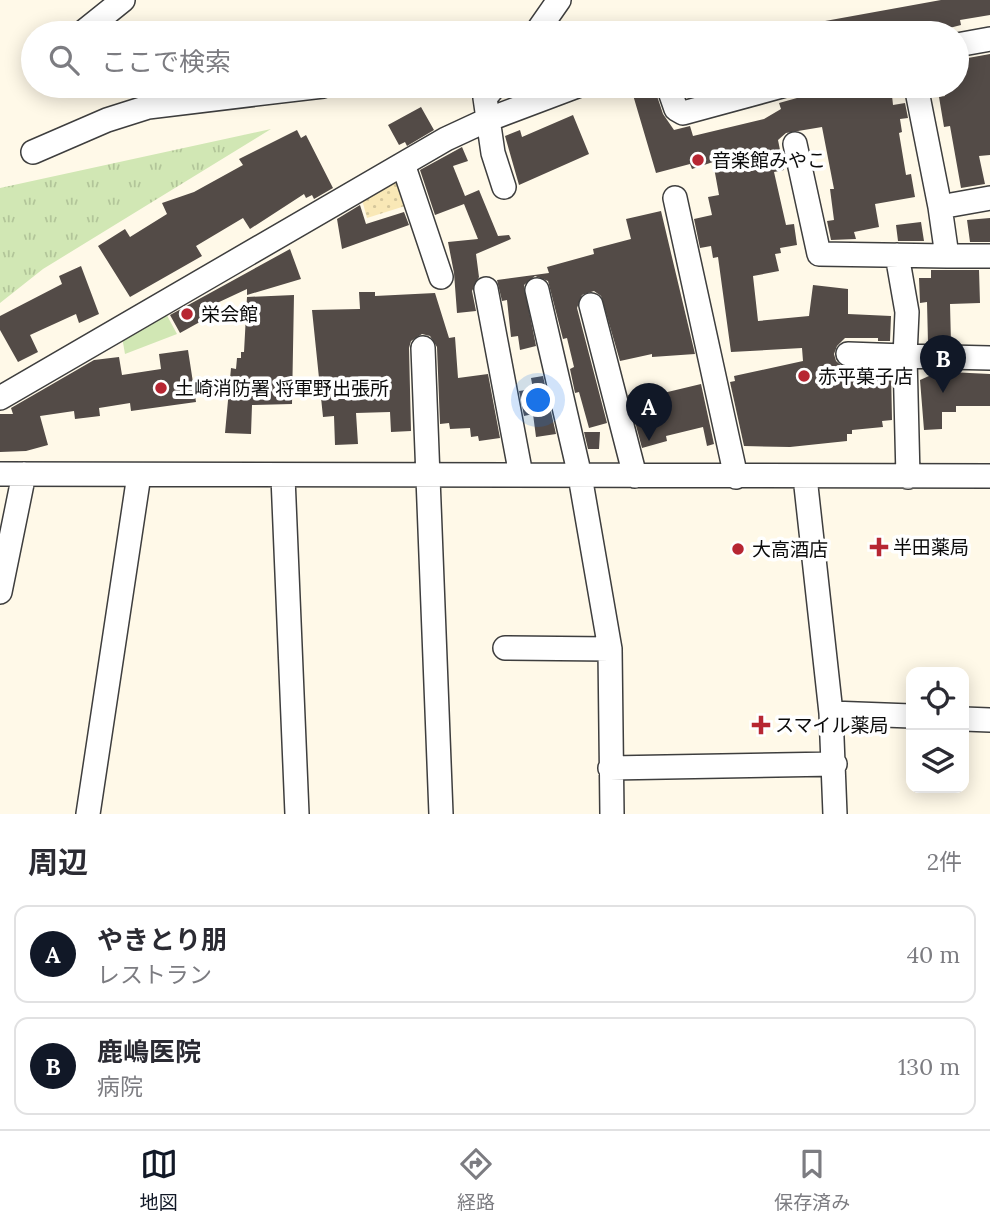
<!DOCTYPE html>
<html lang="ja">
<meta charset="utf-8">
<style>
body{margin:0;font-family:Lora,"Noto Sans JP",serif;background:#f2f2f3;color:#2b2b33}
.controls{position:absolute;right:21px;bottom:21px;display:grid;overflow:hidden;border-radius:14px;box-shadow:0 4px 18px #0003}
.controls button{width:63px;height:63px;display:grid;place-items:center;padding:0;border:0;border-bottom:2px solid #e1e1e2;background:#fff;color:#2b2b33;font:35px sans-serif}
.you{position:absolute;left:539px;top:401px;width:24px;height:24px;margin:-18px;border:5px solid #fff;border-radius:50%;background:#1a73e8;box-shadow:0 0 0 10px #1a73e833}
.badge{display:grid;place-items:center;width:46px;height:46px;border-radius:50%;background:#111827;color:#fff;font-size:23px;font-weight:700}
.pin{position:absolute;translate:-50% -58px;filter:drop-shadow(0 2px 4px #0008)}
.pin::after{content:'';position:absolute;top:37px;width:24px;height:21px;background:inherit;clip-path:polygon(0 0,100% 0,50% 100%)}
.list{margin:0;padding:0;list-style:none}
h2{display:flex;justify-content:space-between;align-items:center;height:91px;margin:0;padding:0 28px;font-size:30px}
h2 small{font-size:23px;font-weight:400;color:#7c7c81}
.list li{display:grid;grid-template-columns:46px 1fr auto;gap:21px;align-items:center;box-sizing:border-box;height:98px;margin:0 14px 14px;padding:0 14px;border:2px solid #e1e1e2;border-radius:14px}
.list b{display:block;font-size:26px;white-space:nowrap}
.list p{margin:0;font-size:23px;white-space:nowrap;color:#7c7c81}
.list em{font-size:23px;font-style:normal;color:#7c7c81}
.icon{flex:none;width:38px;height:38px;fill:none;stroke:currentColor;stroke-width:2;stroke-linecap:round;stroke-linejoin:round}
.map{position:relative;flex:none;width:990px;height:814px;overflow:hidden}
.search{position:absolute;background:#fff;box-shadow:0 4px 18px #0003;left:21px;right:21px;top:21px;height:77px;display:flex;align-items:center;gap:18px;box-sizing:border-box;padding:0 24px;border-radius:38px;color:#7c7c81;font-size:26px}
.sheet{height:315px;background:#fff}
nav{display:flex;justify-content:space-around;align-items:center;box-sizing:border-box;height:98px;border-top:2px solid #e1e1e2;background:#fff;font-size:19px;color:#7c7c81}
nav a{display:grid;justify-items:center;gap:4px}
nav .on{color:#111827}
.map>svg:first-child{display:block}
.grass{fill:url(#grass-tufts)}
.sand{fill:url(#sand-dots)}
.park{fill:#d1e7b4}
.building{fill:#534b47}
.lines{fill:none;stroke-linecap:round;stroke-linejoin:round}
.minor-casing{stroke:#3e3e3e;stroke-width:26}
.minor{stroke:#fff;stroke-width:23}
.poi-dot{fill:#b72632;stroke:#fff;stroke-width:2.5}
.labels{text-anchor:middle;stroke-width:7;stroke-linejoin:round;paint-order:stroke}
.poi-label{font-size:19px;fill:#0b0b0b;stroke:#fff;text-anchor:start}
</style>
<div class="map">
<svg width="990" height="814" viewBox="0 0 990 814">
<defs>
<pattern id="grass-tufts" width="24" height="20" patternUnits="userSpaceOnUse" patternTransform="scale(1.75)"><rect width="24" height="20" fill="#d1e7b4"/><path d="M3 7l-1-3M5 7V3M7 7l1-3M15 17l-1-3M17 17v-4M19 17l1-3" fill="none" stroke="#b2c599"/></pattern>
<pattern id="sand-dots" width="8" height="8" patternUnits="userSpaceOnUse" patternTransform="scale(1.75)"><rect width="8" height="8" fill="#f9e8b6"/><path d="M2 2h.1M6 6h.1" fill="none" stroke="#d4c69b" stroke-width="1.8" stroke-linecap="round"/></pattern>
</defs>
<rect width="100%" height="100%" fill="#fff9e8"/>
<path class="grass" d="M271,129L43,269L0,303V188Z"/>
<path class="sand" d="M396,175L405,206L367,218L361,196Z"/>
<path class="park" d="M163,308L177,334L125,354L121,331Z"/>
<path class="building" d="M941,0H990V15L960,20L961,25L930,33H803V25Z
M990,54V155L979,156L985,184L961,188L950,126L944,127L939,97L945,96L943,86H957V60Z
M840,86H891L893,105L905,103L908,118L900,119L902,132L899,133L906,175L911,174L915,197L875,204L879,227L854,232L856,239L831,240L827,221L834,220L830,189H834L822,127L786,133L778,140L784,170L774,172L786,225L794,224L797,245L780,248L781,253L775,254L779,271L753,276L758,321L809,316L813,285L848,289V314L891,316L890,341H878V338H845L837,346L834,354L836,361L848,371L891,370L892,420L882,421L883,427L852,430V434H847V441L790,447L744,446L730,382L735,381L734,376L803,361L802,348L731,352L718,257L713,258L711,246L700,248L694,219L712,215L708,197L719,195L713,162L692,169L690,164L656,173L633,95L654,87L663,114L674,130L690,126L693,136L764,119L781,109L779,103Z
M421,107L434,130L407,146L405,142L399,145L388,125Z
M573,115L589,154L519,185L505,136L520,130L522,137Z
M297,130L301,138L306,135L333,188L314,199L312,195L306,198L304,194L250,229L243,218L196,246L202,256L130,297L98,246L125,229L130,237L167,214L162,203L194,192L243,165L239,159Z
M462,147L468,161L453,166L465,196L479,190L498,236L509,235L511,239L476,254L479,277L472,291L476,311L457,313L454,273L448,242L478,239L464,204L435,215L420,170Z
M360,205L366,224L404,212L409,225L342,249L337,219Z
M661,211L695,354L652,357V354L620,361L601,296L594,291L582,295L577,308L607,423L589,428L579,392L575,393L570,369L574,367L567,338L563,339L548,281L535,276L524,285L536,346L520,350L518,336L511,337L507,300L502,301L497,280L549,273L547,267L594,254L593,249L631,239L626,219Z
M990,218V242H970L967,220Z
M921,222L924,241H898L896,225Z
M290,249L301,279L247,295V289L202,310L207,318L180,333L170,315Z
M81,266L99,314L79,323L76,314L30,335L38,352L18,362L0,330V316L62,284L59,276Z
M931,270H979L980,303L950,304L951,343H928L927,302L920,303L919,278H931Z
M359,292H375V296L435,293L449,338L455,337L458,378L488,374L500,438L479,441L478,436L471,437L470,428L450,429L449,423L440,424L437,347L430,336L422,334L411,341L409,348L411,431L391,432L390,412L356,413L358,444L335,445L334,416L323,417L312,310L360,309Z
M294,295L292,404L252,405L251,434L225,433L231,368L236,369L237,358H241V352H244L247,297Z
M188,350L196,402L131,411L130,403L99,408L100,416L75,419L74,411L40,416L48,445L26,451L0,452V414H13L11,408L94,360L119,357L122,375L161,369L159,354Z
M929,371L990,374V406H956V412H942V429L924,430L920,380L929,376Z
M543,376L556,434L536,437L533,414L524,416L519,391L533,389L531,378Z
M701,384L714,444L707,446L703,427L666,436L667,441L642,448L628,395L653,388L655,395Z
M584,432H600L599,449H588Z"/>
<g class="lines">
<g class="minor-casing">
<path id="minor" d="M82,33L123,0
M536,33L559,0
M957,45L990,39
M495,86L485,98L493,153L504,187
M668,86L676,109L683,113L782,86
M916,86L940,207
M795,144L819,254L947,256
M33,152L107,120L148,107L323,86
M403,164L441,277
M675,198L736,477
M990,198L940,207L947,256H990
M486,289L521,475
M591,305L635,476
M423,348L441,814
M848,354L905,356L907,312L897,255
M0,398L446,139L487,120L577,86
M0,474L990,476
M283,477L297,814
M805,477L831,713L835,814
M908,477L905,356L990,358
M0,592L24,474
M505,648L610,649L580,476L537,290
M610,649L612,814
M831,713L911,716
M964,719L990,720
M610,768L835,764
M88,814L139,475"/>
</g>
<use href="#minor" class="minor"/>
</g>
<g class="poi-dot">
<circle cx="698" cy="160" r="7"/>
<circle cx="187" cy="314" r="7"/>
<circle cx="804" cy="376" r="7"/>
<circle cx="161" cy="388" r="7"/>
<path d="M875.5 536.5h7v7h7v7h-7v7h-7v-7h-7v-7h7z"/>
<circle cx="738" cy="549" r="7"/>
<path d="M757.5 714.5h7v7h7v7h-7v7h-7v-7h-7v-7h7z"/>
</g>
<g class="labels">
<g class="poi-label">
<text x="712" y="167">音楽館みやこ</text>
<text x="201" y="321">栄会館</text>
<text x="818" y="383">赤平菓子店</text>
<text x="175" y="395">土崎消防署 将軍野出張所</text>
<text x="893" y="554">半田薬局</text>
<text x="752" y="556">大高酒店</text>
<text x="775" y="732">スマイル薬局</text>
</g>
</g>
</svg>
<div class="controls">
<button><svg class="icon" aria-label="locate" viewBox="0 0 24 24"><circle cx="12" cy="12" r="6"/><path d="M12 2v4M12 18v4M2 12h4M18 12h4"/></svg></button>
<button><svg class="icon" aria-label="layers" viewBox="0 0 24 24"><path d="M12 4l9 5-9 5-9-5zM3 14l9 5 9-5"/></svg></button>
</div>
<div class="you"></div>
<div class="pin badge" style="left:649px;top:441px">A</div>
<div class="pin badge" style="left:943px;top:393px">B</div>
<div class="search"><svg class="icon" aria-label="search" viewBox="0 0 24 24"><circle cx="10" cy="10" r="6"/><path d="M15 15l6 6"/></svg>ここで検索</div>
</div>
<section class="sheet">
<h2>周辺<small>2件</small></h2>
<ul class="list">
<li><span class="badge">A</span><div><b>やきとり朋</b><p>レストラン</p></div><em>40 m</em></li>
<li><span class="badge">B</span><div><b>鹿嶋医院</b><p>病院</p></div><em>130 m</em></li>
</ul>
</section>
<nav>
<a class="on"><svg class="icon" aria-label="map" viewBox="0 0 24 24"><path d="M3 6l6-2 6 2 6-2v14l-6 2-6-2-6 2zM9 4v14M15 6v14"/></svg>地図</a>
<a><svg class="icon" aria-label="directions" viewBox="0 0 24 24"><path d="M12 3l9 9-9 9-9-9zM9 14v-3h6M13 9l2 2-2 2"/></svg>経路</a>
<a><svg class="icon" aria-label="saved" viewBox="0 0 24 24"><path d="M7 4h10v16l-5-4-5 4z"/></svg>保存済み</a>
</nav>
